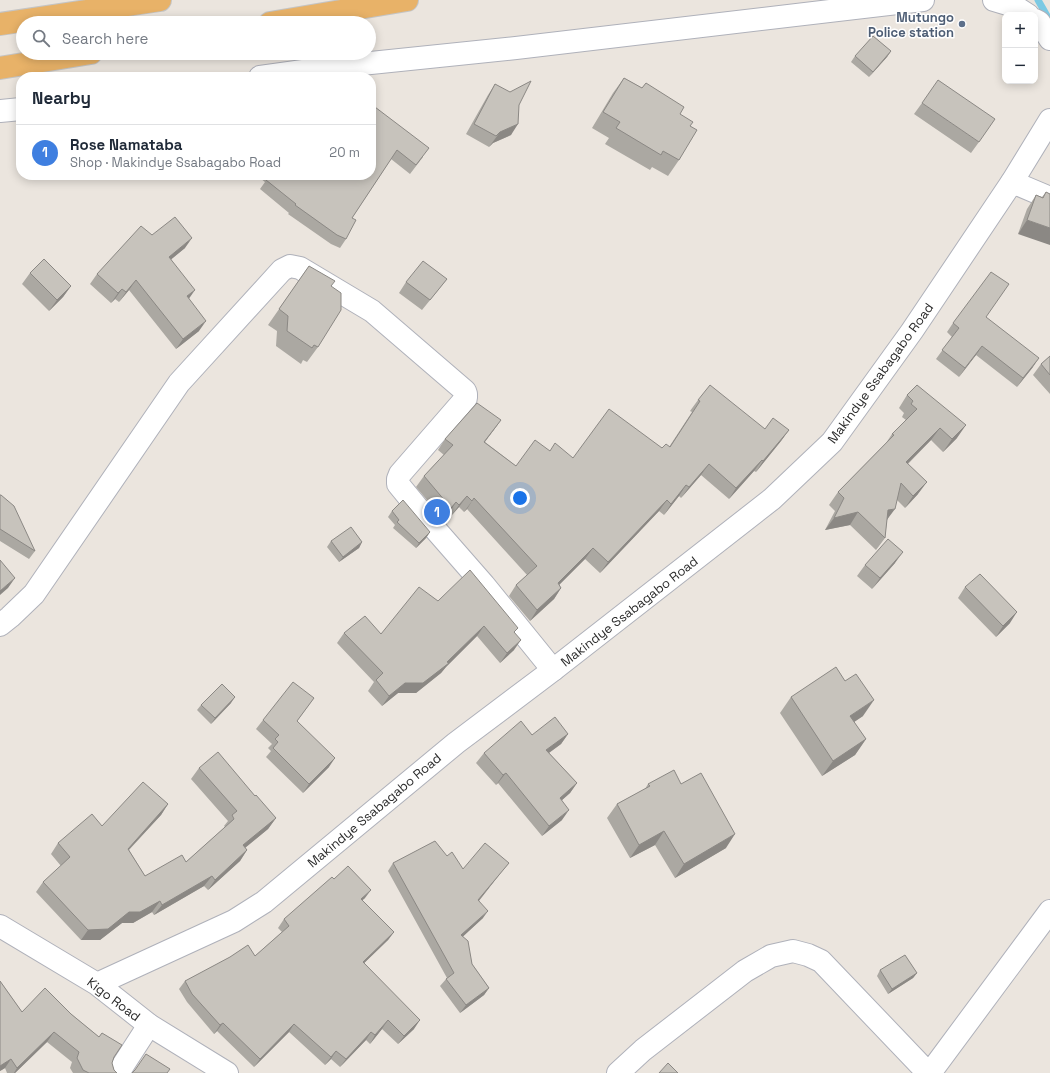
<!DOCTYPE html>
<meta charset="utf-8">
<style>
body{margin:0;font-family:"Space Grotesk",sans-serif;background:#f2f2f3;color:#1f2937}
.controls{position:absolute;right:12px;top:12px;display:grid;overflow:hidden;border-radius:8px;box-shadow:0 2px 10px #0003}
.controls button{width:36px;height:36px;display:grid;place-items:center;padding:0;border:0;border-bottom:1px solid #e0e1e3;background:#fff;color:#1f2937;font:20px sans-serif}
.you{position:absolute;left:520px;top:498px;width:14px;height:14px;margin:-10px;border:3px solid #fff;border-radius:50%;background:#1a73e8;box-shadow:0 0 0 6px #1a73e833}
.badge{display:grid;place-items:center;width:26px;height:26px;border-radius:50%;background:#4e6ee8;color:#fff;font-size:13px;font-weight:700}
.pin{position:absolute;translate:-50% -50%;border:2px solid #fff;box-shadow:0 1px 4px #0006}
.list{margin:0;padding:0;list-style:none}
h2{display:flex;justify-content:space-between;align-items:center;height:52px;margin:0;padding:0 16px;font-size:17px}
h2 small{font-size:13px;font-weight:400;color:#747a83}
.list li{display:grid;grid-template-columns:26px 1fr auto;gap:12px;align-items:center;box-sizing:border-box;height:56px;padding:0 16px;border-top:1px solid #e0e1e3}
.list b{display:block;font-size:15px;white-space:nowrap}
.list p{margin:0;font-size:13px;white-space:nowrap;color:#747a83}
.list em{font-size:13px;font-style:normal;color:#747a83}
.icon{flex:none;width:22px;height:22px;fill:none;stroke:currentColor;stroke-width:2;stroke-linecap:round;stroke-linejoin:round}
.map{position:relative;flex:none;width:1050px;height:1073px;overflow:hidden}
.search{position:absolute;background:#fff;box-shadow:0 2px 10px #0003;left:16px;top:16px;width:360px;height:44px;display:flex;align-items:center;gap:10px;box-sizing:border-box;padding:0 14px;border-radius:22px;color:#747a83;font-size:15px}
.panel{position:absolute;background:#fff;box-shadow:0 2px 10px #0003;left:16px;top:72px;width:360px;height:108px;border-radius:16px}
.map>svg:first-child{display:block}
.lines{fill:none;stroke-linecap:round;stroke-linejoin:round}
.stream{stroke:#7cc9e3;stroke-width:7}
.minor-casing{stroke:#afb1ba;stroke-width:24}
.tertiary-casing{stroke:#afb1ba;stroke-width:24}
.trunk-casing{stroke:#c4c4c4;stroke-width:24}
.minor{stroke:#fff;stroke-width:22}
.tertiary{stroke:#fff;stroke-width:22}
.trunk{stroke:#e8b268;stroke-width:22}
.wall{fill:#aba8a2}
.shaded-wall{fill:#8b8884}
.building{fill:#c7c3bc;stroke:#8b8884}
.service-dot{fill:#5c6f8a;stroke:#fff;stroke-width:1.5}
.labels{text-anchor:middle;stroke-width:3;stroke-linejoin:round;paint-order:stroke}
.service-label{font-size:13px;font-weight:bold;fill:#4e5e75;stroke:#fff;text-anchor:end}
.street-label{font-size:13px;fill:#2b2b2b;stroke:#fff}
</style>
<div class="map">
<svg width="1050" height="1073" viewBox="0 0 1050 1073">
<rect width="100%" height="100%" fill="#ebe5de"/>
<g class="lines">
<path class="stream" d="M1038,0L1050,21"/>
<g class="minor-casing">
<path id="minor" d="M994,0L1014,6L1028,15
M1035,20L1039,22L1050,39
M260,77L332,67L516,48L923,0
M0,111L21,109
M1012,182L1050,198
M0,625L10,617L34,594L179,383L282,270L290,266L300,268L372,311L465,391L466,394V398L400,474L398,479V484L435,529L484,585L553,670
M118,1073L149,1025
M618,1073L643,1050L745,971L771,956L793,951L808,955L821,961L928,1073
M930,1073L1050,911"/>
</g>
<g class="tertiary-casing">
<path id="tertiary" d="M0,926L97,984L149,1025L227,1073
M97,984L234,921L264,902L456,743L553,670L772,499L832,442L912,331L1012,182L1050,120"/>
</g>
<g class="trunk-casing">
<path id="trunk" d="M270,23L407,0
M0,24L160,0
M0,68L91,53"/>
</g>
<use href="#minor" class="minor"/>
<use href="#tertiary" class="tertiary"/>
<use href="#trunk" class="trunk"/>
</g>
<path class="wall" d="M891,51L887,57L869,77L851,62L855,56Z
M624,78L642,88L646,83L680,114L690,126L679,160L668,176L652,167L650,170L605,144L609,138L592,128L613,93Z
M495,84L519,105L511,135L493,143L489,147L466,134L488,95Z
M922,103L979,142L971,153L914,114Z
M371,104L423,157L410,174L391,159L352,218L346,239L340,248L331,244L288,214L289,213L260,189L265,182L256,175H371Z
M1046,192L1050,194L1018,234L1027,209L1036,195L1042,197Z
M152,235L185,248L171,259L189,299L199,331L176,349L129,290L119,302L115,299L111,303L90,284L97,274Z
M309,266L331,286L318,347L307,362L303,360L301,364L276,346L277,331L268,325Z
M30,273L71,286L63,297L49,311L22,284Z
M447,279L439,289L422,310L399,293L406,282Z
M986,317L1033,367L1017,387L976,355L959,377L936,359L952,337L947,332L953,323Z
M1050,356V394L1033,375L1041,364Z
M907,395L957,438L943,452L931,440L908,464L918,494L905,508L897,500L887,520L885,538L876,550L850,525L825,530L835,511L829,505L838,492L886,443L892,434L906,420L902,417L904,413L899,408Z
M698,400L765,429L789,430L781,441L756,472L754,471L729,499L701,475L681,498L679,496L664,515L659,511L600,573L585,559L559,585L561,588L554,599L530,621L509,596L516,585L527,575L467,509L464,512L459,507L451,516L449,513L443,519L416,487L424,476L444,455L438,450L445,439L501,420L485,442L516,466L550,451L573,458L669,447L692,412L690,411Z
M0,495L35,551L29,559L0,541Z
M392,511L430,532L426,538L416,548L393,528L395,525L388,517Z
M331,541L362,542L359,548L339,562L327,547Z
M895,563L872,589L857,576L865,565Z
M965,587L1010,623L996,637L958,598Z
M438,601L515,632L514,650L500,663L477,636L446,667L441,673L416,693H398L382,706L368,691L374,682L337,643L344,633L381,634Z
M791,697L863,716L854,722L866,739L855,755L822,776L780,713Z
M314,698L297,721L329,767L303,793L266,757L271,751L268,748L272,744L256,729L263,720Z
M231,703L211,724L197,710L201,705Z
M568,734L561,744L549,753L577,783L570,793L562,800V820L542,836L498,783L496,785L476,763L484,753L532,735Z
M199,768L255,796L276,818L268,829L245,848L247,850L240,861L208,890L204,886L154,915L152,912L133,923H122L100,940H81L36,892L43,882L61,866L51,854L58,843L102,826L168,804L161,815L129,850L145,876L186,862L225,827L224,826L228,821L191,779Z
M648,784H681L726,848L675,878L655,845L630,858L607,818L617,804L645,789Z
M393,863L463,869L509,863L503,870L479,901L483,918L463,936L472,964L489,988L484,995L460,1013L440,986L447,978L388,871Z
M334,879L365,898L362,900L394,932L388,940L364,963L414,1029L398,1044L382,1029L370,1044L366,1040L340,1067L331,1059L325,1065L289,1032L254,1067L217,1031L214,1034L187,1002L179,989L185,981L255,956L282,932L278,928L284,919Z
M880,970L917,973L913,978L888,994L877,976Z
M0,981L22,1012L71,1014L99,1037L102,1033L114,1057L112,1063L114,1070L117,1073H73L70,1068L72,1062L47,1042L15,1073H7L5,1068L0,1071Z"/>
<path class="shaded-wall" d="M891,51L887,57L869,77L873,72Z
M518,124L511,135L493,143L489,147L500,132Z
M1027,220L1050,228V245L1018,234Z
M192,238L185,248L162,267L169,257Z
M136,280L129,290L119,302L126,292Z
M71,286L63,297L49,311L57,300Z
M122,289L115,299L111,303L118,293Z
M195,290L188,300L187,296Z
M206,321L199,331L176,349L183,339Z
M982,346L976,355L959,377L965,368Z
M1039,358L1033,367L1017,387L1023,378Z
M501,420L493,431L476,453L484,442Z
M966,425L957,438L943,452L952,439Z
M940,428L931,440L897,474L906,462Z
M789,430L781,441L756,472L763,461Z
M762,460L754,471L729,499L736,488Z
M709,464L701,475L681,498L689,487Z
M927,482L918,494L905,508L913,496Z
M686,485L679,496L664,515L671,504Z
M467,496L459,507L451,516L459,505Z
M474,498L467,509L464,512L472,501Z
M667,500L659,511L600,573L608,562Z
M456,502L449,513L443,519L451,508Z
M895,509L886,521L888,510Z
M858,512L850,525L825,530L834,518Z
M430,532L426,538L416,548L419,543Z
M362,542L359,548L339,562L343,557Z
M593,548L585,559L550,594L558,583Z
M903,552L895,563L872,589L880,578Z
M15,578L8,588L0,595V591Z
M561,588L554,599L530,621L537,610Z
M1017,612L1010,623L996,637L1003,626Z
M484,626L477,636L446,667L441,673L416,693H398L382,706L389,696L405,683L447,662Z
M521,640L514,650L500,663L507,653Z
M235,697L231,703L211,724L215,718Z
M874,700L863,716L839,732L850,716Z
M568,734L561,744L539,760L546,750Z
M866,739L855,755L822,776L833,761Z
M335,758L329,767L303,793L309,784Z
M506,773L498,783L496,785L503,775Z
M577,783L570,793L553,808L560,798Z
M168,804L161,815L120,859L128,849Z
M569,810L562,820L542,836L549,826Z
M276,818L268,829L235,856L243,845Z
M664,831L655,845L630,858L639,845Z
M735,834L726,848L675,878L684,864Z
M247,850L240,861L208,890L215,880Z
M509,863L503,870L473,908L478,900Z
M212,876L204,886L154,915L162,905Z
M371,890L365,898L355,907L361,899Z
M160,901L152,912L133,923H122L100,940H81L88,930L129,912Z
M488,911L483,918L456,943L461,935Z
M394,932L388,940L357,970L363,962Z
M917,973L913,978L888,994L892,989Z
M489,988L484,995L460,1013L466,1005Z
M388,1020L382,1029L370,1044L375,1035Z
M420,1020L414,1029L398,1044L404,1036Z
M223,1023L217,1031L214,1034L220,1025Z
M294,1024L289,1032L254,1067L260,1059Z
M54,1032L47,1042L15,1073H14L17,1068Z
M371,1032L366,1040L340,1067L346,1059Z
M336,1051L331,1059L325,1065L331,1057Z
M11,1059L5,1068L0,1071V1066Z"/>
<path class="building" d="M873,36L891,51L873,72L855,56Z
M624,78L642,88L646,83L684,107L680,114L693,122L690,126L697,130L679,160L663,151L661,155L616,128L620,122L603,112Z
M938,80L995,119L979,142L922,103Z
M531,81L519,105L518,124L500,132L496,136L474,124L495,84L510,92Z
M371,104L429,148L416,165L397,150L352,218L356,220L346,239L337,235L295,205L296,204L266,180L270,175H371Z
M1046,192L1050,194V228L1027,220L1036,195L1043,198Z
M175,217L192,238L169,257L195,290L187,296L206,321L183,339L136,280L126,292L122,289L118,293L97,274L141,226L152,235Z
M44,259L71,286L57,300L30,273Z
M423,261L447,279L430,300L406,282Z
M309,266L335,281L331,286L341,293V310L318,347L314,345L312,348L287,331L288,316L279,309Z
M991,272L1009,284L986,317L1039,358L1023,378L982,346L965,368L942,350L959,328L953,323Z
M1050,356V375L1041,364Z
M710,385L765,429L773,418L789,430L763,461L762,460L736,488L709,464L689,487L686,485L671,504L667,500L608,562L593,548L558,583L561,588L537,610L516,585L537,566L474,498L472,501L467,496L459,505L456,502L451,508L424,476L453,445L445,439L477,403L501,420L484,442L516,466L535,440L550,451L555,443L573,458L609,409L662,448L666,444L670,447L700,401L698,400Z
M917,385L966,425L952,439L940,428L906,462L927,482L913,496L901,483L895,509L888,510L885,538L858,512L834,518L844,498L838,492L894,435L892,434L917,409L911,404L913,401L907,395Z
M0,495H1L14,506L35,551L0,529Z
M403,500L430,532L419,543L397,522L399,520L392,511Z
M351,527L362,542L343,557L331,541Z
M888,539L903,552L880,578L865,565Z
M0,560L15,578L0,591Z
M470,570L518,628L514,632L521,640L507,653L484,626L447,662L449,663L423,683H405L389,696L376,680L383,673L344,633L365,616L381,634L419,587L438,601Z
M980,574L1017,612L1003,626L965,587Z
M836,667L845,681L856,674L874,700L850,716L866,739L833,761L791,697Z
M293,682L314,698L297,721L335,758L309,784L273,748L278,742L275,739L279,735L263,720Z
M222,684L235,697L215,718L201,705Z
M555,717L568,734L546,750L577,783L560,798L569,810L549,826L506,773L503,775L484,753L521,721L532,735Z
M218,752L255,796L256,795L276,818L243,845L247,850L215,880L212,876L162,905L160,901L140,912H129L108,929L88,930L43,882L70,857L58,843L92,814L102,826L143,782L168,804L128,849L145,876L182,855L186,862L234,819L232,815L237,811L199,768Z
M674,770L681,784L701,773L735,834L684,864L664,831L639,845L617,804L650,786L648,784Z
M435,841L447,856L452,852L463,869L485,843L509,863L478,900L488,911L461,935L468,941L472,964L489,988L466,1005L446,979L454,973L393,863Z
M348,866L371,890L361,899L394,932L363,962L420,1020L404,1036L388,1020L375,1035L371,1032L346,1059L336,1051L331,1057L294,1024L260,1059L223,1023L220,1025L192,994L185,981L230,957L248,945L255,956L289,926L284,919L332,877L334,879Z
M905,955L917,973L892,989L880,970Z
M0,981L22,1012L45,988L71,1014L99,1037L102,1033L122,1045L114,1057L112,1063L114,1070L117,1073H89L83,1070L77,1058L79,1052L54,1032L17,1068L11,1059L0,1066Z
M146,1054L170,1069L167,1073H132L135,1070Z
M668,1063L678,1073H659Z"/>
<circle class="service-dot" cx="962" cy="24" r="4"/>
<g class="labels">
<g class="service-label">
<text x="954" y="22">Mutungo<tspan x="954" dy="15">Police station</tspan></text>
</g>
<g class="street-label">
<text transform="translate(880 373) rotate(-54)" y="5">Makindye Ssabagabo Road</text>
<text transform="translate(629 611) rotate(-38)" y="5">Makindye Ssabagabo Road</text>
<text transform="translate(374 810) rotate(-40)" y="5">Makindye Ssabagabo Road</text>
<text transform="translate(114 999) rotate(37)" y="5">Kigo Road</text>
</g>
</g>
</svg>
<div class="controls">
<button>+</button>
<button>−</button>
</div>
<div class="you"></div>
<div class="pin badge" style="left:437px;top:512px;background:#3f7fe0">1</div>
<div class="search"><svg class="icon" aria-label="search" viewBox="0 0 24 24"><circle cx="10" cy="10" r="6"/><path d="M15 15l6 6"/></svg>Search here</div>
<section class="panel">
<h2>Nearby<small></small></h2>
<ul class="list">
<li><span class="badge" style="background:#3f7fe0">1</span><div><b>Rose Namataba</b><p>Shop · Makindye Ssabagabo Road</p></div><em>20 m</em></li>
</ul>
</section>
</div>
